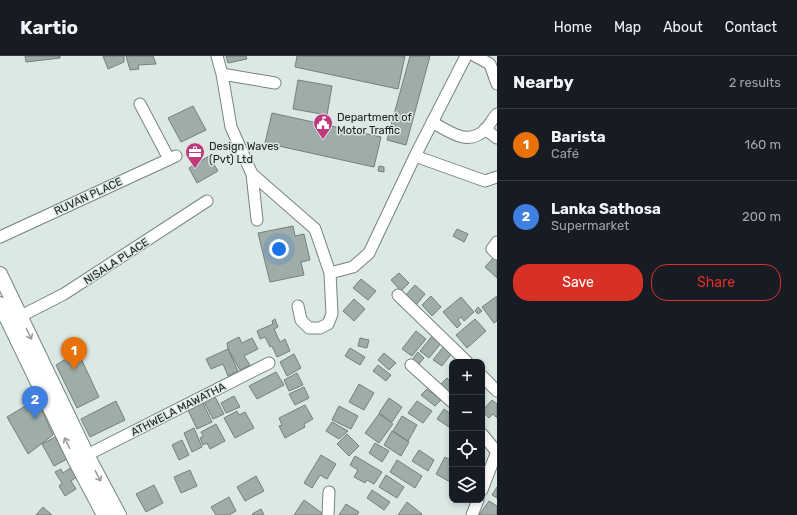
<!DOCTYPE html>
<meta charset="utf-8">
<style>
body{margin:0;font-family:Rubik,sans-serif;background:#242831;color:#f1f3f6}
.controls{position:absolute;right:12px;bottom:12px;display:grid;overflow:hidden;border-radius:8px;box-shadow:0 2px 6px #0003}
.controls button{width:36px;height:36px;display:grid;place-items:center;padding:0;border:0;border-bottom:1px solid #363941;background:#171b24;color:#f1f3f6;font:20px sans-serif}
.you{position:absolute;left:279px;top:193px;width:14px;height:14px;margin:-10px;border:3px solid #fff;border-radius:50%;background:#1a73e8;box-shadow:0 0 0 6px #1a73e833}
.badge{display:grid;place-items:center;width:26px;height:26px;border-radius:50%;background:#d93025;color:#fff;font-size:13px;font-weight:700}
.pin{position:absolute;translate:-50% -33px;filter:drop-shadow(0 1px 2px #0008)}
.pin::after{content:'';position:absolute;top:21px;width:14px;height:12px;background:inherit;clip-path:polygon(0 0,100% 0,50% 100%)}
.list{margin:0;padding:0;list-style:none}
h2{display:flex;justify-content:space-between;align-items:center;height:52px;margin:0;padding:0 16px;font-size:17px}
h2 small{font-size:13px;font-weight:400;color:#9ea1a6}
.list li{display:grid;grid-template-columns:26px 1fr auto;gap:12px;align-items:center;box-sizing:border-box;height:72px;padding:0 16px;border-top:1px solid #363941}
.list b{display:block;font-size:15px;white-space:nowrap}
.list p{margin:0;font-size:13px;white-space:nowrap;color:#9ea1a6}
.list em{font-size:13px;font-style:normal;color:#9ea1a6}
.actions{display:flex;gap:8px;padding:12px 16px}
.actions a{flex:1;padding:9px 0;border:1px solid #d93025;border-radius:16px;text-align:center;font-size:14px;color:#d93025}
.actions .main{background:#d93025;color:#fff}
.icon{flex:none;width:22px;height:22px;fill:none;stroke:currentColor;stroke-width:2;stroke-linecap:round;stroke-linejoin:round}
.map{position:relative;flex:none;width:497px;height:459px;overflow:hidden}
header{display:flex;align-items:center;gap:24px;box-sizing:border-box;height:56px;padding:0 20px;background:#171b24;border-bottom:1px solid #363941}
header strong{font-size:19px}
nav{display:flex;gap:22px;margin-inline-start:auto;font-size:14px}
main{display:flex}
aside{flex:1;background:#171b24}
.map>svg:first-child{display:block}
.building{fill:#9faca7;stroke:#74807c}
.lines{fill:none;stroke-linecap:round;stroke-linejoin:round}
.minor-casing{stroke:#78837f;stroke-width:13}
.major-casing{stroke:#78837f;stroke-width:16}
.minor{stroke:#fff;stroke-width:11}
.major{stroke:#fff;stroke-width:14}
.oneway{stroke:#9b9d9c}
.labels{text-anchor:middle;stroke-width:3;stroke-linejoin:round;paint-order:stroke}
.poi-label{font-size:11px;fill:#202523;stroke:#dce8e4;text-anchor:start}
.street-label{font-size:11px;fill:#202523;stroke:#dce8e4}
</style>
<header>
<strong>Kartio</strong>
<nav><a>Home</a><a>Map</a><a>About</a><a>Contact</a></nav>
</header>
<main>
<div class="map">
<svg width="497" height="459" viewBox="0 0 497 459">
<rect width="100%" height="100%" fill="#dce8e4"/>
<path class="building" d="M25,0H60V2L26,6Z
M103,0H124V6L108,13Z
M126,0H153L156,8L138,9L139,13L130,14Z
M226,0H246L247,3L228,7Z
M297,0H405L398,33L295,11Z
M410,0H430L406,89L387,84Z
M298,24L332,30L327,59L293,53Z
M193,50L206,74L181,86L168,62Z
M272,57L381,81L374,111L265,87Z
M209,100L218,115L197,127L189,112Z
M379,110L384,111V116L378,115Z
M293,170L295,180L304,178L310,204L301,206L304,219L270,226L258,177Z
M457,173L468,178L464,186L453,180Z
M495,200L497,202V222L485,211Z
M399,217L409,227L401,235L391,224Z
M361,223L376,235L368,244L353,232Z
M415,229L425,238L416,249L405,240Z
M431,240L441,251L432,260L422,249Z
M497,240V265L494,267L482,251Z
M461,241L474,256L464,265L461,261L458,264L461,268L457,272L443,256Z
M354,243L365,253L354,265L343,255Z
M478,251L482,255L478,258L475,255Z
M275,263L278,271L274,273L280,286L285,283L290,295L277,301L272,290L270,291L265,281L260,283L257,275L273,268L272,265Z
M475,263L486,275L467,292L456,279Z
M416,275L426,283L412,300L402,293Z
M433,279L442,286L429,302L420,295Z
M239,281L242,287L252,282L258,293L244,300L250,309L240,314L228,293L227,287Z
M360,282L369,284L367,292L358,290Z
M444,290L452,297L442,310L433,304Z
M350,292L365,301L360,309L345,300Z
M228,293L238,315L228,320L223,308L211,313L206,303Z
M78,296L99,341L77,352L56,309Z
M418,296L424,302L418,309L412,304Z
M384,297L396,307L389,314L378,304Z
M294,298L301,312L287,320L280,306Z
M378,309L391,319L386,325L373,315Z
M276,316L284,329L257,343L249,330Z
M297,317L303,329L289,335L284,324Z
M447,322L452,327L451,338L441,328Z
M359,328L374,337L364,354L349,346Z
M304,331L309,342L295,349L289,338Z
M427,333L441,344L435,350L421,339Z
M214,339L224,358L213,363L203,344Z
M234,340L240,351L226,357L221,347Z
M389,342L402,351L392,366L379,357Z
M37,343L53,379L28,398L7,361Z
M492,344L497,348V362L493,358L489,362L482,355Z
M116,345L125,364L90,381L81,363Z
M202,345L212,366L197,373L187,352Z
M417,345L432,355L423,367L408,357Z
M305,349L313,363L304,368L305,371L285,382L279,370L282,369L279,362Z
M339,350L358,360L351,373L332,364Z
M444,353L452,359V373L437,363Z
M237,355L239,359L245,356L254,372L235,382L224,362Z
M379,358L393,368L379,387L365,377Z
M402,360L417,369L408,385L393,375Z
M332,366L348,375L339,383L326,375Z
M216,368L225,385L210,393L207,387L203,389L200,382L203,380L201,376Z
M194,372L202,391L192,396L184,377Z
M392,375L409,386L401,400L384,389Z
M347,378L359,390L349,400L337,388Z
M57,380L69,402L54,410L42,388Z
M182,384L189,399L179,404L172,389Z
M375,387L389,395L382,406L369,397Z
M419,394L434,404L428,415L412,405Z
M321,399L336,408L327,423L320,419L312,432L304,427Z
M355,400L382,416L374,428L367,424L365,427L354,421L358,414L350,409Z
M445,401L452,405V427L436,418Z
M397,404L422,420L415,432L390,416Z
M72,411L78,420L71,425L76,433L65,440L59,430L62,427L55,416L61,413L63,417Z
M190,414L197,430L181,437L174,421Z
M386,419L404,431L397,442L379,431Z
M256,420L264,435L245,445L237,431Z
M154,429L163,447L146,456L136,438Z
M497,431V442L492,439Z
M372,434L390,446L384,454L367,442Z
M229,441L236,455L229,459H216L211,451Z
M304,444L322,457L321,459H294Z
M489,445L497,450V459H479Z
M407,446L422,458L421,459H398Z
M346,448L359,456L357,459H339Z
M43,451L52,459H36Z
M261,453L264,459H253L252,458Z"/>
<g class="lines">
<g class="minor-casing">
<path id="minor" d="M217,0L222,18L231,71L252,118L315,173L330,217L332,258L328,268L320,272H309L301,264L298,250
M475,0L490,8L497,28
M222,18L275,27
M140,48L169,103
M432,66C450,76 468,91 486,73C490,68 493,62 497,58
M485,73L497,82
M415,100L485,125L497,121
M252,118L257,164
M0,181L176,100
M497,186L492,193L497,198
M330,217L353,211L369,197L415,100L466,0
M398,239L467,306
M21,260L64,238L207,145
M411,309L452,346
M482,320L497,335
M482,378L497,396
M87,399L269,307
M482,434L497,395
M328,459L329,436
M472,459L478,444"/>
</g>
<g class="major-casing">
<path id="major" d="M0,218L87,399L119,459
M0,248L76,406L104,459"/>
</g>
<use href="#minor" class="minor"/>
<use href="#major" class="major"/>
</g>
<defs><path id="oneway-shaft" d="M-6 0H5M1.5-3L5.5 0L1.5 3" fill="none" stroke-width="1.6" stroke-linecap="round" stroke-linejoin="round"/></defs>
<g class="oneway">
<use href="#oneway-shaft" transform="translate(29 278) rotate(64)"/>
<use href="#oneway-shaft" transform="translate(67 387) rotate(-116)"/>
<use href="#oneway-shaft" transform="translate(98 420) rotate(62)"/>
</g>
<defs>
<g id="civic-pin" transform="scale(1)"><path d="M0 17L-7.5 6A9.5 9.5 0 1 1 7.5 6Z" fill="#bf397c" stroke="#dce8e4"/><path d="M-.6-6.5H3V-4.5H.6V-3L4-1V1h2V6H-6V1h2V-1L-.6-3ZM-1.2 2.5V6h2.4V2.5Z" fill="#fff"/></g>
<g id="office-pin" transform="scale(1)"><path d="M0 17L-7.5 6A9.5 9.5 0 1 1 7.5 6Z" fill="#bf397c" stroke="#dce8e4"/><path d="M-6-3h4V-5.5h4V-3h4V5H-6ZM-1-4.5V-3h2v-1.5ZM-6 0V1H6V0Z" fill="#fff"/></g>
</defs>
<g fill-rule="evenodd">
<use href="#civic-pin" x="323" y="67"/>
<use href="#office-pin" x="195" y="96"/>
</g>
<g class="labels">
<g class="poi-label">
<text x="337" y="65">Department of<tspan x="337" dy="13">Motor Traffic</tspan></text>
<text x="209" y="94">Design Waves<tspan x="209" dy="13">(Pvt) Ltd</tspan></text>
</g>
<g class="street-label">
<text transform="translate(88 140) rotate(-25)" y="4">RUVAN PLACE</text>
<text transform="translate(116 205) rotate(-33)" y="4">NISALA PLACE</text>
<text transform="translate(178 353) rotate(-27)" y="4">ATHWELA MAWATHA</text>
</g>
</g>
</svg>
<div class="controls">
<button>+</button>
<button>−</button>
<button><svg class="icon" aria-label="locate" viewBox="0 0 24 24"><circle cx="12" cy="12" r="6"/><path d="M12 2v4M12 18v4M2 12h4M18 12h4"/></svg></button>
<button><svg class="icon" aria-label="layers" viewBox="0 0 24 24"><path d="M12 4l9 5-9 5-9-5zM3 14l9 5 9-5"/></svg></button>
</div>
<div class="you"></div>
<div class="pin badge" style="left:74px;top:314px;background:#e8710a">1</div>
<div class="pin badge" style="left:35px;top:363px;background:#3f7fe0">2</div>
</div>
<aside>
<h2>Nearby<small>2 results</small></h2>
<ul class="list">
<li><span class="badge" style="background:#e8710a">1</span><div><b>Barista</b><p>Café</p></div><em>160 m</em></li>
<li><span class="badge" style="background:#3f7fe0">2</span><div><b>Lanka Sathosa</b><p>Supermarket</p></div><em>200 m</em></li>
</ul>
<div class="actions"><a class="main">Save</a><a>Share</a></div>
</aside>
</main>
